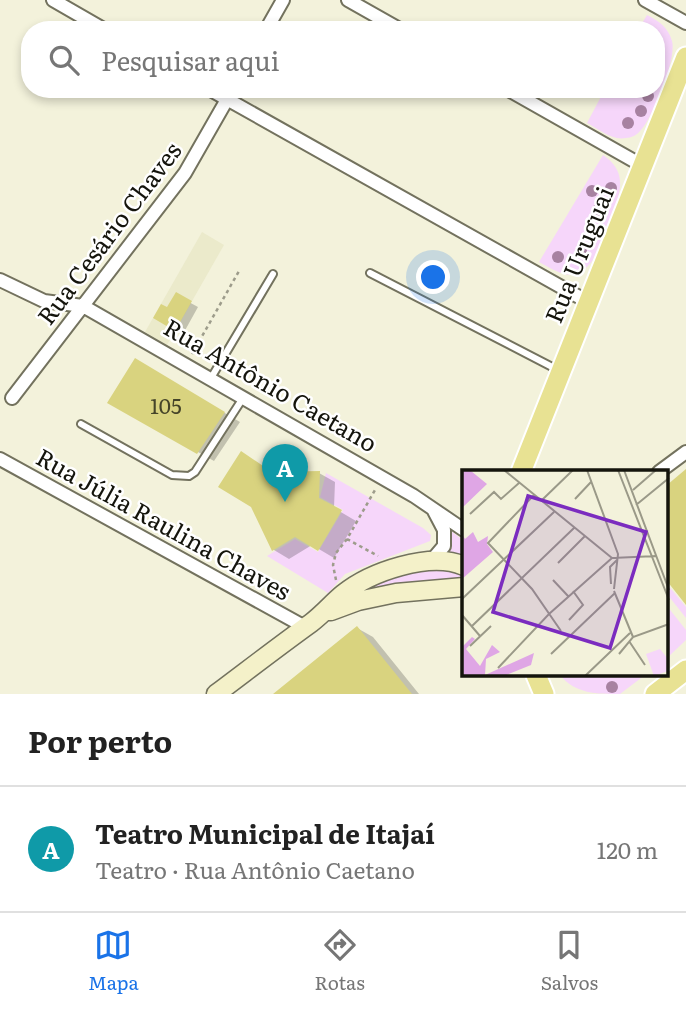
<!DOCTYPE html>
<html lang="pt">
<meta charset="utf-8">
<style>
body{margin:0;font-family:Literata,serif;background:#f2f2f2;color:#222}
.you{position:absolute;left:434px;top:278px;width:24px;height:24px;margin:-18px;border:5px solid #fff;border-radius:50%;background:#1a73e8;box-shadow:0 0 0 10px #1a73e833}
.badge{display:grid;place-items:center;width:46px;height:46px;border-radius:50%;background:#1a73e8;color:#fff;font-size:23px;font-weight:700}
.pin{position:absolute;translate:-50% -58px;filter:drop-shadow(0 2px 4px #0008)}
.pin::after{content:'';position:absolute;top:37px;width:24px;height:21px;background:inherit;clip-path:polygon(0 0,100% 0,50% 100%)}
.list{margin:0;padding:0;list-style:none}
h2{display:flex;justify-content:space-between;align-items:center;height:91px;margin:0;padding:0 28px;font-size:30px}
h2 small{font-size:23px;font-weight:400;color:#767676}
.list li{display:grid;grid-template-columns:46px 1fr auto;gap:21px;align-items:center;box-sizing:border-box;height:126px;padding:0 28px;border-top:2px solid #e0e0e0}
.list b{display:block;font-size:26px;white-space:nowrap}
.list p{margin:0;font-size:23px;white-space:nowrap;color:#767676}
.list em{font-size:23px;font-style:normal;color:#767676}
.icon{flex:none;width:38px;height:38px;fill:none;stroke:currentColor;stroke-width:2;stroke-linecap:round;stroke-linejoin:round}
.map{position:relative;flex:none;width:686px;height:694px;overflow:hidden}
.search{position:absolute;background:#fff;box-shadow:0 4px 10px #0003;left:21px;right:21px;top:21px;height:77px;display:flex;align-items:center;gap:18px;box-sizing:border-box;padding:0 24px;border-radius:28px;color:#767676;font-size:26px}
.sheet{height:217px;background:#fff}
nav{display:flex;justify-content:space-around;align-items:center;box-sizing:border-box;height:98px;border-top:2px solid #e0e0e0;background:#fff;font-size:19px;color:#767676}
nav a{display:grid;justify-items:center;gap:4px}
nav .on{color:#1a73e8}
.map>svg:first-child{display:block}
.built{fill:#ebeacb}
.green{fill:#f6d6fa}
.shadow{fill:#0003}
.building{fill:#d9d37f}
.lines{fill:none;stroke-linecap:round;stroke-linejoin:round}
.lane-casing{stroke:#73725e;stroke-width:10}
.street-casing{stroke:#73725e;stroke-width:16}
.secondary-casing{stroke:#73725e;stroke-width:21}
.primary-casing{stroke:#fff;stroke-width:23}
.path{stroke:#9d9c8b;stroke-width:2.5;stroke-dasharray:3.5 3.5;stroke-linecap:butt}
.lane{stroke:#fff;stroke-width:6}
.street{stroke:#fff;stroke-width:12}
.secondary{stroke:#f4f1c9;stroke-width:18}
.primary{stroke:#e8e293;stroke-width:19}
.tree{fill:#a782a1}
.labels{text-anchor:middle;stroke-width:5;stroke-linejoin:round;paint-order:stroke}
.number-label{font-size:21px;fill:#454429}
.street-label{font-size:24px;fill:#14140c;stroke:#fff}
.inset-road{fill:none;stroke:#9a9988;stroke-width:2}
.view{fill:#7b2cbf;fill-opacity:0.15;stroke:#7b2cbf;stroke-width:3.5}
.inset-edge{fill:none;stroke:#14140c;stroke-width:3.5}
</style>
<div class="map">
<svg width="686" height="694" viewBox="0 0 686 694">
<rect width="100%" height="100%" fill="#f3f2db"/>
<path class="built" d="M202,232L224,245L167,345L145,332Z"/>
<path class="green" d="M647,15C659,21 668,27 672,41C677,58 653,118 640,131C637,135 631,138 626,138C612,141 599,129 587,123L605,89H656V30H638Z
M603,155C612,161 620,170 620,182C622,198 600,243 593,260C575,284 561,274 539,262Z
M326,473L423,528L431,535L430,541L345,574L328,593L267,556L295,539L318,552L343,510L320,497Z
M451,531L464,541V557L446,553L445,551Z
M429,565L464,573V580L350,596L366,587Z
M667,584L686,607V618L667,594Z
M667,606L686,630V640L667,658Z
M560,675H645L620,694C597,694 575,694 560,675Z"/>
<path class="shadow" d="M176,295L198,307L183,334L155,317L168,310Z
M135,360L240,422L214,461L109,402Z
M319,473L335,482L334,508L356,521L334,558L312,545L289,559L274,550L275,474Z
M357,628L373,637L419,694H276Z"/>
<path class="building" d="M176,292L192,301L175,331L153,318L161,304L167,307Z
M135,358L225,412L197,454L107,403Z
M241,451L272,472L320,471L319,498L342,510L318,551L295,537L272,551L251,507L218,487Z
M686,469V605L667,581V485Z
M357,626L412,694H273Z"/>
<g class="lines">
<g class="lane-casing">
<path id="lane" d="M370,273L558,370
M211,378L273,274
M81,424L172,475L189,476L195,472L243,398"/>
</g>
<g class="street-casing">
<path id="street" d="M53,0L105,30
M348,0L401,30
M645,0L686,23
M266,30L283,0
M209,89L588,302
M507,89L643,166
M0,280L44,301L83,306L414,496L464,530
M12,398L185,173L233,89
M0,459L305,627
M659,472L686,452
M433,559L444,546V530L434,511"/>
</g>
<g class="secondary-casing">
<path id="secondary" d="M331,611L358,601L396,593L464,587
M216,694C248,670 279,646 311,623C323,614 332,603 343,594C370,572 430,551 464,566"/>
</g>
<g class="primary-casing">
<path id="primary" d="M521,472L686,57
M536,675L544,694
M655,694L686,670"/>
</g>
<path class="path" d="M192,354L239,271
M347,539L378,556
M336,580L333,565L336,553L347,539L375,490"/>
<use href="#lane" class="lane"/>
<use href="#street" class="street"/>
<use href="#secondary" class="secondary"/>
<use href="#primary" class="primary"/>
</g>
<g class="tree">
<circle cx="648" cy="96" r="6"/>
<circle cx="641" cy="111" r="6"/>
<circle cx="628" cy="123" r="6"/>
<circle cx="611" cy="188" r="6"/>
<circle cx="592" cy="191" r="6"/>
<circle cx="598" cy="210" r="6"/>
<circle cx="581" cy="251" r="6"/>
<circle cx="558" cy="257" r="6"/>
<circle cx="612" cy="687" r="6"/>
</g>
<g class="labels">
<g class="number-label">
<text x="166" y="414">105</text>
</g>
<g class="street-label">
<text transform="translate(110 234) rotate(-53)" y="8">Rua Cesário Chaves</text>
<text transform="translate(580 255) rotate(-68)" y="8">Rua Uruguai</text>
<text transform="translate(270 386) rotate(30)" y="8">Rua Antônio Caetano</text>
<text transform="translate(163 525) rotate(29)" y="8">Rua Júlia Raulina Chaves</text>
</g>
</g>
<g transform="translate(462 470)">
<rect width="206" height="206" fill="#f3f2db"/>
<path d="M198,179L206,189V201L192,206L184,184Z" fill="#f6d6fa"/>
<path d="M0,0L9,1L25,14L0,38ZM11,62L16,72L26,66L25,74L31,82L0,109V64L3,69ZM10,167L13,169L4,179L18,196L30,175L38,182L24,189L23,205L72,183L69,195L42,206H0V177Z" fill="#dfa6e5"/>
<path class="inset-road" d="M42,0L150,88L195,86M125,0L156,84L152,119M156,0L207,130M162,0L207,120M171,20L194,0M72,25L26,73L70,119L99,161M113,29L129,12M80,30L111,0M174,35L207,8M8,44L32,22L39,29L57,13M96,93L123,66M91,110L106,126M149,114L148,97L155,90M152,121L171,167M0,129L92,42M0,145L18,166M107,150L121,135L111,121M10,156L112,58M167,171L183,195M8,176L29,156M89,184L153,123M157,184L171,167L207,154M36,198L87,144L150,88M123,206L168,163"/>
<path class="view" d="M66,26L184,62L148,178L31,142Z"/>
<rect width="206" height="206" class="inset-edge"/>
</g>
</svg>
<div class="you"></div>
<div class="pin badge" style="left:285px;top:502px;background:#0f9aa8">A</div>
<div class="search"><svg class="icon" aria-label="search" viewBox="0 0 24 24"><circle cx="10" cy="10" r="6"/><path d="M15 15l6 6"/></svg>Pesquisar aqui</div>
</div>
<section class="sheet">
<h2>Por perto<small></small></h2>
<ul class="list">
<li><span class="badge" style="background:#0f9aa8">A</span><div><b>Teatro Municipal de Itajaí</b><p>Teatro · Rua Antônio Caetano</p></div><em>120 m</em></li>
</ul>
</section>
<nav>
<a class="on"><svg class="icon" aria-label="map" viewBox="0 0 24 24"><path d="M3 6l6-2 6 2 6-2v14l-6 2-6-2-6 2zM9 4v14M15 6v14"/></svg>Mapa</a>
<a><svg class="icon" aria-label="directions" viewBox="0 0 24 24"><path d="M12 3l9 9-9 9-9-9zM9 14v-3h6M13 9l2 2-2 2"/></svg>Rotas</a>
<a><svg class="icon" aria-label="saved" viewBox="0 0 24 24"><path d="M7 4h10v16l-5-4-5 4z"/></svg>Salvos</a>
</nav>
